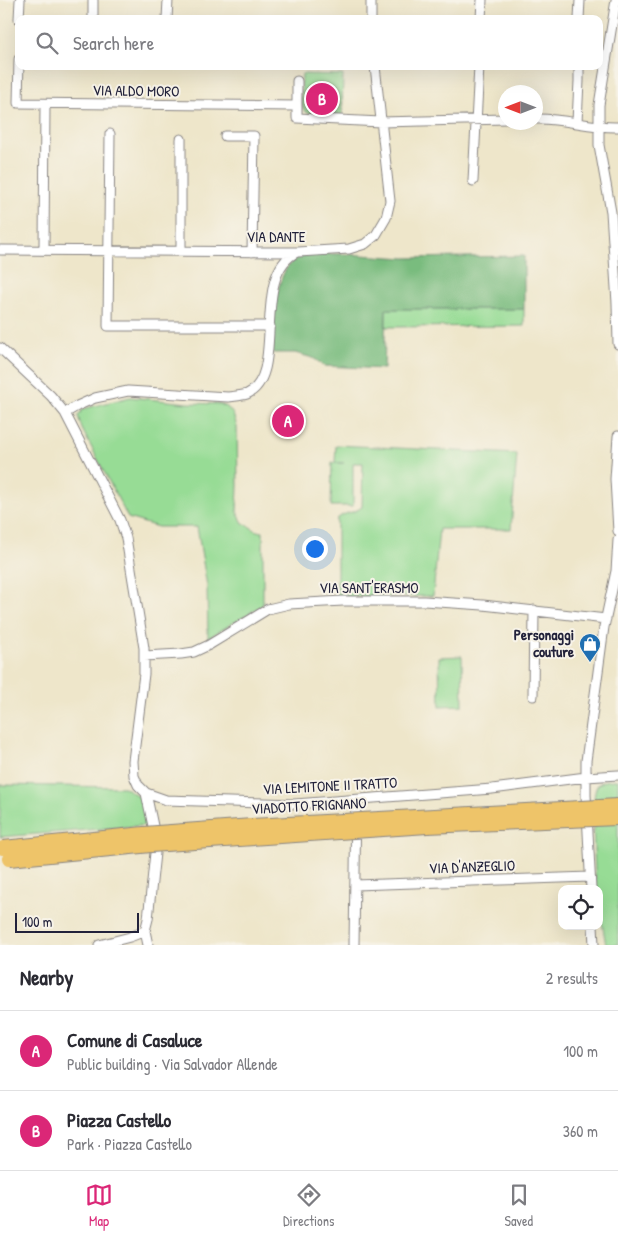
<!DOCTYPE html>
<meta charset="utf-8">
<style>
body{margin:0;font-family:"Patrick Hand",sans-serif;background:#f7f7f7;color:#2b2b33}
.controls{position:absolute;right:15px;bottom:15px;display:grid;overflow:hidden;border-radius:10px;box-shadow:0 5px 20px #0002}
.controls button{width:45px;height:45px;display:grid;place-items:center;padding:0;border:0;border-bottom:1px solid #e1e1e2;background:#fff;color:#2b2b33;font:25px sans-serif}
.compass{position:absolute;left:498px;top:85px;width:45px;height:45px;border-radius:50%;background:#fff;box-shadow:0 5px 20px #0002;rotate:270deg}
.scale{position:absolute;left:15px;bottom:12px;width:124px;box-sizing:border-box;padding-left:5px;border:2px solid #22223b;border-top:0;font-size:14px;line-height:18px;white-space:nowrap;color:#22223b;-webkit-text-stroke:4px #f7f3e8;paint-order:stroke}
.you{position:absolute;left:314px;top:548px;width:18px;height:18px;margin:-12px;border:4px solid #fff;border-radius:50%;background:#1a73e8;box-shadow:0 0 0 8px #1a73e833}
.badge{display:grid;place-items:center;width:32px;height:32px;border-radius:50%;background:#db2777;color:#fff;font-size:16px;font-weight:700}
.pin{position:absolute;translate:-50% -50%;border:2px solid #fff;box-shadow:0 1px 5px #0006}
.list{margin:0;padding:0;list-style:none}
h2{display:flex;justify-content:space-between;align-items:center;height:65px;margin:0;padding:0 20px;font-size:21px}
h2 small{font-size:16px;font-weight:400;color:#7c7c81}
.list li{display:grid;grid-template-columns:32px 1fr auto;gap:15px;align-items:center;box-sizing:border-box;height:80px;padding:0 20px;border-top:1px solid #e1e1e2}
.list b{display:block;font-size:19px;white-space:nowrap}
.list p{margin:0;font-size:16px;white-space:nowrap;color:#7c7c81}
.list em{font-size:16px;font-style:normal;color:#7c7c81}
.icon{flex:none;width:28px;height:28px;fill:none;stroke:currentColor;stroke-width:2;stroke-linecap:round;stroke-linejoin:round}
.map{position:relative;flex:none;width:618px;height:945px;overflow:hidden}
.search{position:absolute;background:#fff;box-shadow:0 5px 20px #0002;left:15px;right:15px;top:15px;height:55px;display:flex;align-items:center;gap:12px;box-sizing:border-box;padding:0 18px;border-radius:10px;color:#7c7c81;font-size:19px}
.sheet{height:225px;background:#fff}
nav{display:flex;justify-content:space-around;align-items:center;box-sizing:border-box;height:70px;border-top:1px solid #e1e1e2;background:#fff;font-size:14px;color:#7c7c81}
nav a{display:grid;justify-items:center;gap:2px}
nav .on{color:#db2777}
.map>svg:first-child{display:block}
.green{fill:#97dc95;stroke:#5c7f68}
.forest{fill:#79bc7e;stroke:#4e6f5c}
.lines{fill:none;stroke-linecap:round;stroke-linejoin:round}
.minor-casing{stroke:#888482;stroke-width:11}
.minor{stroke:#fff;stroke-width:9}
.highway-bridge-casing{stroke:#888482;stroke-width:16;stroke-linecap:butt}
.highway-bridge{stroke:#eec469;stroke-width:14}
.labels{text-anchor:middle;stroke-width:4;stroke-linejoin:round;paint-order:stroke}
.street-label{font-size:15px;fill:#22223b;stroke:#f7f3e8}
.poi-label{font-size:15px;font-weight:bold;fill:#22223b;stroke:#f7f3e8;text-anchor:end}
</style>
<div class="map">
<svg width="618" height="945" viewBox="0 0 618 945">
<rect width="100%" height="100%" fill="#f7f3e8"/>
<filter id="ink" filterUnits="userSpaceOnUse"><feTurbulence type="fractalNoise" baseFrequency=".02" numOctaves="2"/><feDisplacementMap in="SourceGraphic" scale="10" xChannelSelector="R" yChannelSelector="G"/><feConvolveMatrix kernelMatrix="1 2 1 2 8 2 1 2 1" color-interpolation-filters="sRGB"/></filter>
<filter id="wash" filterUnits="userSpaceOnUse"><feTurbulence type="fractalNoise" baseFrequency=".0096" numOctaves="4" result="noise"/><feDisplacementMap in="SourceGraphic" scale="20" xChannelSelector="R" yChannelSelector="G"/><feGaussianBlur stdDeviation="1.12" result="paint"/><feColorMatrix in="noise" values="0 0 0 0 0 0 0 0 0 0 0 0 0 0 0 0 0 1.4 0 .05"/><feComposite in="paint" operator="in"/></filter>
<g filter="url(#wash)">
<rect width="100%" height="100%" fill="#eee6ca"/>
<path class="green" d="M302,74L343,75L342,115C299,114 300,119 302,74Z
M386,309H524V326L386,327Z
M130,397L187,403L220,404L227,407L233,414L237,427L238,486L237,512L243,523C251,526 254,532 263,532V605L208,638L207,586L197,527H158L128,518L82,429L78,416L83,409Z
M336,445L517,454L511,529H439L433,596L337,597V519C346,511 353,514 362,507L363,463H353V506H331L332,463H344H335Z
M462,656L463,705L440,706L439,657Z
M618,780V945H606L599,905V889L596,887C595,872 590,796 597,786C601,780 611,780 618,780Z
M0,785L124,787L144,800L149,825L0,837Z"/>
<path class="forest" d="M346,254L405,258L524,256V309H386L384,369L325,366L313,358L295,353H273C274,329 272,266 300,257C310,253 334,254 346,254Z"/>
</g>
<g filter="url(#ink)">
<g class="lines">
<g class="minor-casing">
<path id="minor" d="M371,0V19
M616,0L599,105V145L611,212L617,303L618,344
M19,19L20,0
M93,19V0
M167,19L168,0
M481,19L482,0
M579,19L580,0
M19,59L18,103L297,106
M297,81V118L381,122L506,119
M536,119C564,118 590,128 618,127
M577,122L579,81V66
M110,134L108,326H270
M225,136H254L252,252
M181,139V250
M473,181L479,66
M44,249L45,104
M0,250L298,252L349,249L365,244L376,235L386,218L390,201L375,66
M0,348L51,396L65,413L120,520L126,538L144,648V674L133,761L134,776L138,785L146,793L166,800L295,804L492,789L586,777L618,775
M65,413L77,406L95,398L128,391L228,397C234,396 241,396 247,394C288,375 249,275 297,252
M618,436L615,479L618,531
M144,656L181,654L194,652L209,645L268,609L289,604L343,601H424L483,605L606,619
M533,696L534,610
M146,793L153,826
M355,885L590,877
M591,889L586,795V761L604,627L616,571L618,540
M593,926L594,945
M99,945L130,937L145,931
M148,945L145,931L148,919L155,853
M354,945L356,800"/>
</g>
<use href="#minor" class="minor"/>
<g class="highway-bridge-casing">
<path id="highway-bridge" d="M3,848L144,834L252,826L618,806
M9,859L151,845L427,826L618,818"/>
</g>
<use href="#highway-bridge" class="highway-bridge"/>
</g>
</g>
<defs>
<g id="shop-pin" transform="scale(1.125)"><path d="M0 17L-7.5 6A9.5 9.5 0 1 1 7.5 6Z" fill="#1f6fb2" stroke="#f7f3e8"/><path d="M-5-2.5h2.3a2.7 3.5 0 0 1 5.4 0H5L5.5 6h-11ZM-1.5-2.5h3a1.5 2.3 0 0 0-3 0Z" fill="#fff"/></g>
</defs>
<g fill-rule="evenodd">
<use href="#shop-pin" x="590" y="644"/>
</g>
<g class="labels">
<g class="street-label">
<text transform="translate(136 91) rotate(1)" y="5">VIA ALDO MORO</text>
<text x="276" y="242">VIA DANTE</text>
<text x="369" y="593">VIA SANT'ERASMO</text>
<text transform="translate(330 786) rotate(-3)" y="5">VIA LEMITONE II TRATTO</text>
<text transform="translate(309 806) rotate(-3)" y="5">VIADOTTO FRIGNANO</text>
<text transform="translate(472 867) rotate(-2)" y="5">VIA D'ANZEGLIO</text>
</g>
<g class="poi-label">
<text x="574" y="640">Personaggi<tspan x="574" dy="17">couture</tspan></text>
</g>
</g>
</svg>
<div class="controls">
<button><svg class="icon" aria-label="locate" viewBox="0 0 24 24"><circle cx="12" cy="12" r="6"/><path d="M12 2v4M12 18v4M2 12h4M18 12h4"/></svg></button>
</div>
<svg class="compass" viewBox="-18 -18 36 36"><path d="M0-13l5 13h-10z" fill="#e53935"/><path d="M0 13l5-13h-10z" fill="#7c7c81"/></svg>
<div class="scale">100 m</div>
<div class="you"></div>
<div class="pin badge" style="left:288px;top:421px">A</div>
<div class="pin badge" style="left:322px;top:99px">B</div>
<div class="search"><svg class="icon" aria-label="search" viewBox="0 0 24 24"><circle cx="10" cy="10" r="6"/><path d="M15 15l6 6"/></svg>Search here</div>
</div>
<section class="sheet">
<h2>Nearby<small>2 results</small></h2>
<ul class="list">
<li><span class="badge">A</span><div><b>Comune di Casaluce</b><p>Public building · Via Salvador Allende</p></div><em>100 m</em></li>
<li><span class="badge">B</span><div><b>Piazza Castello</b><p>Park · Piazza Castello</p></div><em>360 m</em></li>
</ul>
</section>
<nav>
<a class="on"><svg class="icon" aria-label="map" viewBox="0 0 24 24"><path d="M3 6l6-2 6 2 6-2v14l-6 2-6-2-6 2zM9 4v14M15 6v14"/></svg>Map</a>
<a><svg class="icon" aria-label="directions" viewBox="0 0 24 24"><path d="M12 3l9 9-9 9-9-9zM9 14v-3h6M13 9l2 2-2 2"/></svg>Directions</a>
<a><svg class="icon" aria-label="saved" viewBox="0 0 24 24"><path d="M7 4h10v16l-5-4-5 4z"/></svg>Saved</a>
</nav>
